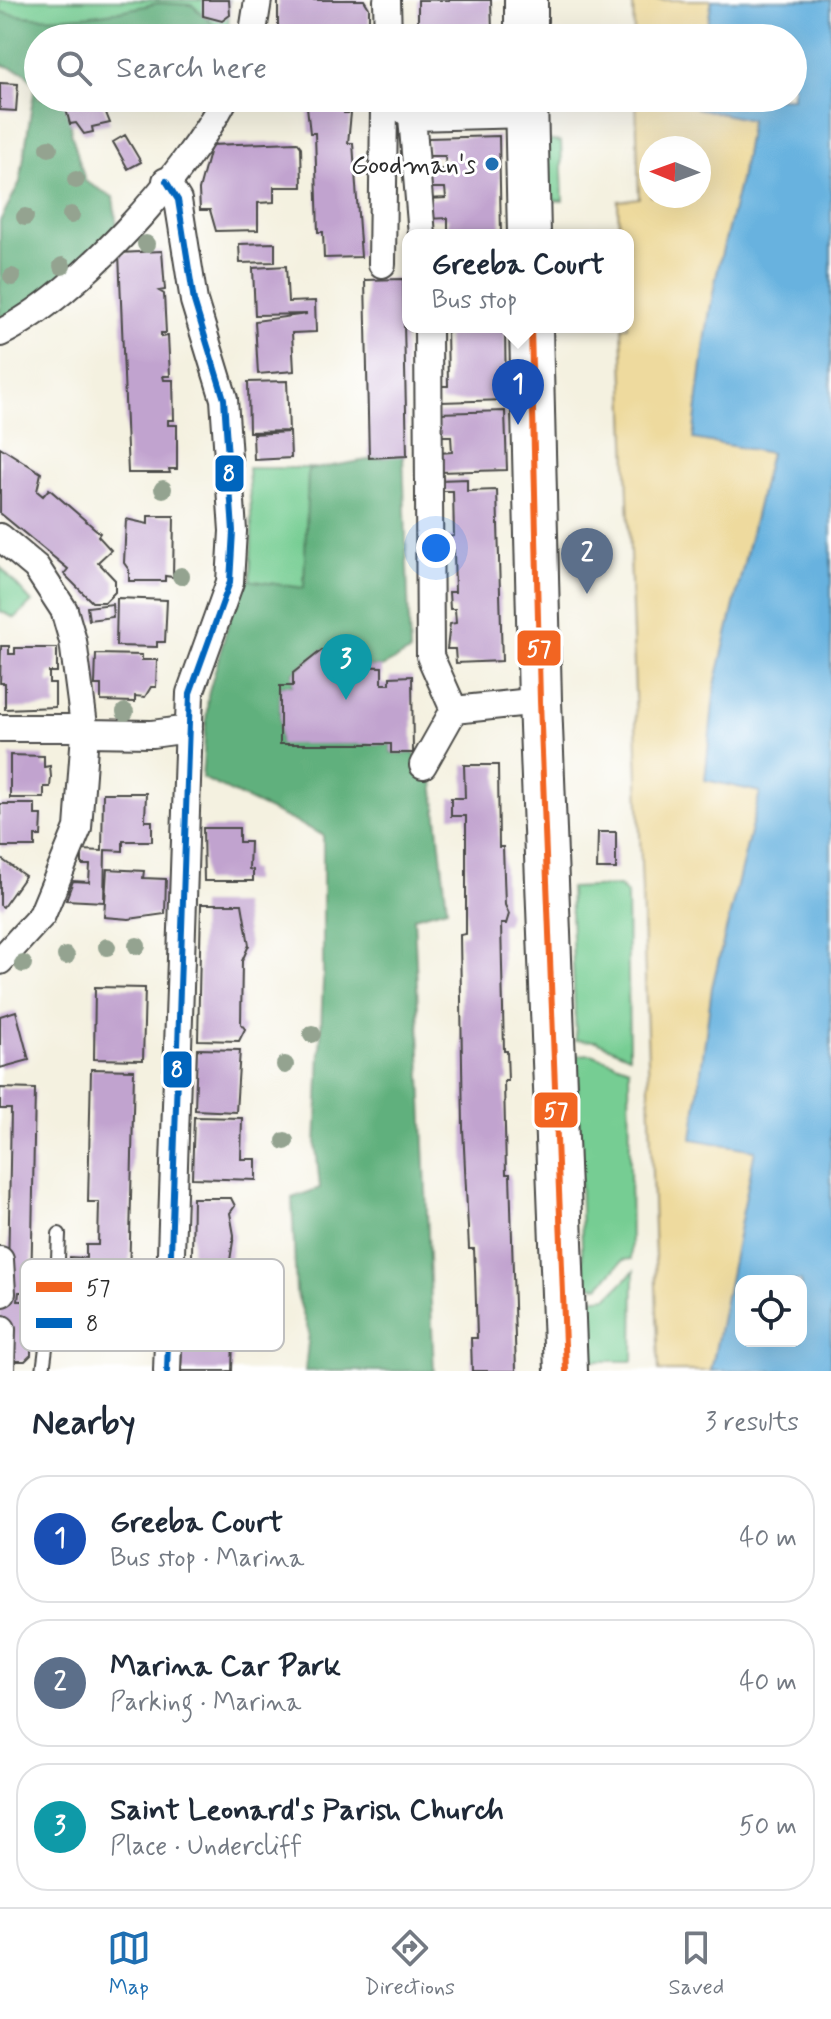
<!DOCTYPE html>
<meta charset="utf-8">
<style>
body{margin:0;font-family:Mynerve,sans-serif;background:#f6f6f7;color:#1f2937}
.controls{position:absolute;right:24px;bottom:24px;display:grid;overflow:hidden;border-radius:16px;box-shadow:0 8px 32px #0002}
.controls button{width:72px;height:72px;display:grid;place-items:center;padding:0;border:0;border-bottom:2px solid #e0e1e3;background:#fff;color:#1f2937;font:40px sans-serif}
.compass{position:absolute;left:639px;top:136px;width:72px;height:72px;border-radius:50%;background:#fff;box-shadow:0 8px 32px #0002;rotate:271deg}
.you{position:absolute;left:436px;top:548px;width:28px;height:28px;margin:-20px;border:6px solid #fff;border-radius:50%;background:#1a73e8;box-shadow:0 0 0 12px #1a73e833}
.badge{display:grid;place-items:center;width:52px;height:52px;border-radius:50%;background:#1f6fb2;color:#fff;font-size:26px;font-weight:700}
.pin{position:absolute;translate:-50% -66px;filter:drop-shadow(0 2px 4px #0008)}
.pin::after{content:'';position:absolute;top:42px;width:28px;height:24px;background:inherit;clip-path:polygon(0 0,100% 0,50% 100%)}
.popup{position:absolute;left:402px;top:229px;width:232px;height:104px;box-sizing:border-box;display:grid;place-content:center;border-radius:16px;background:#fff;filter:drop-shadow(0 2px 6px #0005);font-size:26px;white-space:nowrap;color:#747a83}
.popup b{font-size:30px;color:#1f2937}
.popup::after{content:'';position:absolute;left:50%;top:100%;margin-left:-16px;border:16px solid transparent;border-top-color:#fff}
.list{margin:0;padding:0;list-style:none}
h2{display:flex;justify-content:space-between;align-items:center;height:104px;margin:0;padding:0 32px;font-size:34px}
h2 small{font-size:26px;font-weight:400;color:#747a83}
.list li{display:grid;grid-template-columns:52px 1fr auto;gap:24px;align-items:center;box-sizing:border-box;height:128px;margin:0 16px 16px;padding:0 16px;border:2px solid #e0e1e3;border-radius:32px}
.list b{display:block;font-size:30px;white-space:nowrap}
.list p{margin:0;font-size:26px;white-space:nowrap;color:#747a83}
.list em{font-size:26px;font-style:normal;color:#747a83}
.icon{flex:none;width:44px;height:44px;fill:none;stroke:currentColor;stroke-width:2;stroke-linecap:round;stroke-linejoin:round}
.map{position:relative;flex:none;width:831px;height:1371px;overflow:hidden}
.search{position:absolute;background:#fff;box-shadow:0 8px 32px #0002;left:24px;right:24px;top:24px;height:88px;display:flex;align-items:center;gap:20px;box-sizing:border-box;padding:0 28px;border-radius:44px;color:#747a83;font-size:30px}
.sheet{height:536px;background:#fff}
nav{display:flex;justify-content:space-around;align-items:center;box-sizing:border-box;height:112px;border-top:2px solid #e0e1e3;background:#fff;font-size:22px;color:#747a83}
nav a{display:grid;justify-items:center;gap:4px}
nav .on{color:#1f6fb2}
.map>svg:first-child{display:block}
.green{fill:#76cd93;stroke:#507c5f;stroke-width:2}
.forest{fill:#60b07d;stroke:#466e54;stroke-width:2}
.sand{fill:#eeda9e;stroke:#8c8264;stroke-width:2;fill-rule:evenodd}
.water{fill:#67b2df;stroke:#496e85;stroke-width:2;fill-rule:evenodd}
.building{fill:#c1a3cf}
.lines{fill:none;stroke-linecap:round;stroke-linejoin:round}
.service-casing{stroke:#494946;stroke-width:16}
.minor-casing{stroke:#494946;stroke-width:30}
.trunk-casing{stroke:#494946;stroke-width:46}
.service{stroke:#fff;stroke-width:12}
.minor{stroke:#fff;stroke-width:26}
.trunk{stroke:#fff;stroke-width:42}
.bus-1-casing{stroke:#fff;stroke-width:12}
.bus-2-casing{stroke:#fff;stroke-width:12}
.bus-1{stroke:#f26522;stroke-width:6}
.bus-2{stroke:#0065bd;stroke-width:6}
.tree{fill:#94a390}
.poi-dot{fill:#1f6fb2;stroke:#fff;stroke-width:3}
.labels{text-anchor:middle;stroke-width:6;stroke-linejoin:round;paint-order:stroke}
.poi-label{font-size:26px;fill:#2b2b2b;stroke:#fff;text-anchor:end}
.key{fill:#fff;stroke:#bfbfbf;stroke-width:2}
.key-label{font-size:22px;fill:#2b2b2b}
.line-badge{stroke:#fff;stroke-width:3}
.badge-label{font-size:22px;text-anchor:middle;font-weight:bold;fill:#fff}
</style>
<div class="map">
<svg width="831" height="1371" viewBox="0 0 831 1371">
<rect width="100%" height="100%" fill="#fff"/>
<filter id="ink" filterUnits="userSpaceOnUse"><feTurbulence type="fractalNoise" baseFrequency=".0125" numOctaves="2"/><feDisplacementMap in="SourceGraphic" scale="16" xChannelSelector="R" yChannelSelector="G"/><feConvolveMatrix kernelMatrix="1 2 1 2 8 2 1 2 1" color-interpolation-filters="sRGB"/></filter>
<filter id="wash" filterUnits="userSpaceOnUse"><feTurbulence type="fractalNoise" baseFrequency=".006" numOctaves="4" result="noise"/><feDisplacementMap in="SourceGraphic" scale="32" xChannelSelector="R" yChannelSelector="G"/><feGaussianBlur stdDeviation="1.8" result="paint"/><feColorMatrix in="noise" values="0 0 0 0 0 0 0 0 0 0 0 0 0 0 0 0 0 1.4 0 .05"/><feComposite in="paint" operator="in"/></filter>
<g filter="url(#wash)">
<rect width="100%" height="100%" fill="#f4f1e0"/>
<path class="green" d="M0,0H229L228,38H38L0,59Z
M546,140L561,142L563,201L547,200Z
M248,468H315L312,572L308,590L250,596L252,529Z
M0,567L32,602L15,618L0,611Z
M619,886L627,894L629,1056L596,1041L576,1040L570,888Z
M591,1054L629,1068L631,1259L623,1260L599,1286L583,1285L577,1055Z
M634,1271L633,1361H588L586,1299L608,1297Z"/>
<path class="forest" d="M158,3L192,5L218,29V38H38V98H70L71,132L85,181L113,197L117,226L77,273L0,321V221L20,182L35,85L24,72L0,64V12C50,24 108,15 158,3Z
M403,454L410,652L382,667L349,666L338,650H322L293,673V686H280V743L391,744V753H413L432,772L447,908L414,917L434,1371H305L309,1333L296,1291L292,1198L320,1188L316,1147L323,981V835L202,778L208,695L241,579L304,588L308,470Z"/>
<path class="sand" d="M633,0H831V1371H659L622,327H628V235H619L618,201L639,198L636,98H793V38H634ZM651,148H699V196H651ZM741,1281H801V1341H741Z"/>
<path class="water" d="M712,0H831V1371H711L755,1150L692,1139L712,987L760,792L705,780L715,685L770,453L693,439C700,381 706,321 719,264C731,215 745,169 750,120L696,108L697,98H793V38H705ZM741,1281H801V1341H741Z"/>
<g id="blocks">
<path class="building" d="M203,0H229L230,15L222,21L203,16Z
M278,0H364L369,8V24L365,28L278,29Z
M418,0H491L492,31H477V38H418Z
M0,83L18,84L16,111L0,110Z
M63,98H100L110,123L92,127L93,132L84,134L76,123L70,124Z
M306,98H344V113H351L348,143H353L361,257L324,258L323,232H318L315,133H310Z
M125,135L141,162L128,169L113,142Z
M499,136L501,235H448V218L427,219V199L446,198L445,188H428L427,170L446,169L445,156H428V138Z
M297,142L301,147L302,187H274V202L258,203V230L216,231L210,210H200L199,190L211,145Z
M275,243V262L240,263L239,244Z
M162,251L165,290L159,291L164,294L166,333H161V337L168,336L170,376H163L164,380H173L174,420H168V425H177V469H169L170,473H128L119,253Z
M286,266L288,302L315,301L316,332L292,333L294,371L258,374L255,321L307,314L255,315L253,268Z
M403,279L407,456L369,458L365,280Z
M447,327H505L506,400L441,402L440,386H448Z
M287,381L289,431L249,432L248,382Z
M505,411L507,470L439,472V453L452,452L451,436H438V413Z
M290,432L291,458L254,460L253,434Z
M0,447L41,473L37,491L43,496L49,489L100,533L98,536L111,550L98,562L115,580V592L105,602H92L64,574L68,569L0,513Z
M467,479V491L497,490L502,661L456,663L455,649H447L450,624L456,623L455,609H450L449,592H455L454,550H448V537L454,536L453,491H440L439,480Z
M148,516H174L173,577L165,576V581H129V570L124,563L126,519L148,524Z
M117,598L167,600L165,642H157V647L116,646Z
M112,604L113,617L89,620L87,607Z
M1,646H9V654H15V648H57V672H49V683H55V707L5,709V683H0Z
M322,650H338L339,684H349V666L382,667V684H390V677L412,676L413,753H391V744H280V686H293V673Z
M96,654L142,655V660H157L156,687H151L145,697L135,696V702L101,701V685H95Z
M10,755L44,756V767L50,766L51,777L50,787H44V798H10Z
M464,765H498L499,847H503L505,905L509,914L506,924H501L504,1051H507L508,1081H504L506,1174H510L516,1371H472L471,1338H477L475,1271L474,1249H469L463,1128L460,935L466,934V816H451V798H465Z
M103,793H146L145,821H152V841H123V851L105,850L104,902L66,900L73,881L89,882L90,865H82V850L102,851Z
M0,804H35V815H42L41,836H35V847H1Z
M203,828H239V842H250L249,869L253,870V881H204Z
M598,832H616V869H597Z
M0,858L25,876L3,907L0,905Z
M107,869L144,871L143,878L166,879L165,914L129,919L104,917Z
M201,904H242L249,945L242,961L241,1024L245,1029L239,1041L198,1040Z
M95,987L145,988L143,1060L94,1059Z
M16,1011L29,1060L0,1068V1016Z
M197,1049L240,1050L236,1112L195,1110Z
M91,1069L134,1070L129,1282L69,1281L70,1257L86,1258V1245H98L99,1202H88Z
M0,1088L35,1089L31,1292H19L18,1301H31L30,1306L44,1307V1316H31L30,1329H42V1340H31V1355L25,1361H11L0,1329V1293L8,1275L11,1109H0Z
M194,1117L242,1118L241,1159H256V1180L192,1178Z
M193,1198H231L235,1206L230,1213L234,1235L229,1267L233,1280L231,1306L229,1313H225L222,1339H233L232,1371H181L183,1315L191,1313Z"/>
</g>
</g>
<g filter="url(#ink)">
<use href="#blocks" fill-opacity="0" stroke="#494946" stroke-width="2"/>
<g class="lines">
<g class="service-casing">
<path id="service" d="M59,1234L57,1285L69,1295L112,1294L143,1281L172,1277
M43,1371L47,1340L65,1335"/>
</g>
<g class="minor-casing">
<path id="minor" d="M387,0L388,38
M252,38L258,0
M392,98L412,117L422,235
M412,117L526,114
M166,181L178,200L194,301L224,399L233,531L230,582L190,693L167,1371
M382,264L384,106L391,98
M428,327L430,656L454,710
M0,333C78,295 186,175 225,98
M0,537L36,567L64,610L73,641L85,733L78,828L42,915L0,961
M0,728H84
M85,733L152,734L189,729
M423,765L454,710L540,701
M0,1260L2,1293
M1,1371L2,1329"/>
</g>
<g class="trunk-casing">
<path id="trunk" d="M526,0V38
M526,98L529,235
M531,327L540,701L566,1371"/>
</g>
<use href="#service" class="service"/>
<use href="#minor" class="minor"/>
<use href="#trunk" class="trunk"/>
<g class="bus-1-casing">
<path id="bus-1" d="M531,327L540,701L566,1371"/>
</g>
<g class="bus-2-casing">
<path id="bus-2" d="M166,181L178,200L194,301L224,399L233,531L230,582L190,693L167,1371"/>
</g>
<use href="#bus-1" class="bus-1"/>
<use href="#bus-2" class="bus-2"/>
</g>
<g class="tree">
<circle cx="49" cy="148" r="9"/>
<circle cx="76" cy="180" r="9"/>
<circle cx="71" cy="215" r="9"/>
<circle cx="25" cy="217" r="9"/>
<circle cx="146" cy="244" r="9"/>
<circle cx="62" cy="266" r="9"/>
<circle cx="12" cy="277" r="9"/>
<circle cx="163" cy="489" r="9"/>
<circle cx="181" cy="576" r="9"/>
<circle cx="125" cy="712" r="9"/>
<circle cx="137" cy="946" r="9"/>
<circle cx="107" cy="947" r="9"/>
<circle cx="66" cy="956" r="9"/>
<circle cx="23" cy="964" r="9"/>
<circle cx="312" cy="1034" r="9"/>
<circle cx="285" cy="1065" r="9"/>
<circle cx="285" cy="1141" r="9"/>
</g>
</g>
<circle class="poi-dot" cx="492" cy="164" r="8"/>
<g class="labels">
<g class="poi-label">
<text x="476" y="173">Goodman's</text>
</g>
</g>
<rect x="20" y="1259" width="264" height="92" rx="12" class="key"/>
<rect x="36" y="1282" width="36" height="10" fill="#f26522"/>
<rect x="36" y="1318" width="36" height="10" fill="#0065bd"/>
<g class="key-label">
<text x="86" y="1295">57</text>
<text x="86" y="1331">8</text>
</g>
<g class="line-badge">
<rect x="214" y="454" width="31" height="39" rx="8" fill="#0065bd"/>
<rect x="516" y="629" width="46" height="38" rx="8" fill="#f26522"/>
<rect x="162" y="1050" width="31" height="39" rx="8" fill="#0065bd"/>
<rect x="533" y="1091" width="46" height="38" rx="8" fill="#f26522"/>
</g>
<g class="badge-label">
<text x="229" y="481">8</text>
<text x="539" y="656">57</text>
<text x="177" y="1077">8</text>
<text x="556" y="1118">57</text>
</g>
</svg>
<div class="controls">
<button><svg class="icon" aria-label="locate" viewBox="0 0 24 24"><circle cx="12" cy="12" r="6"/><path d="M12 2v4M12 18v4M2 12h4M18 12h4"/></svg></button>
</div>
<svg class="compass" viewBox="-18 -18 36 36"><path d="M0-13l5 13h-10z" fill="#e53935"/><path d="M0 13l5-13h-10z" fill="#747a83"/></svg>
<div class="you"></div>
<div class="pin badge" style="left:518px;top:425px;background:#1a4fb4">1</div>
<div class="popup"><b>Greeba Court</b>Bus stop</div>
<div class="pin badge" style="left:587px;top:594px;background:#5c6f8a">2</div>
<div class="pin badge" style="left:346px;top:700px;background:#0f9aa8">3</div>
<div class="search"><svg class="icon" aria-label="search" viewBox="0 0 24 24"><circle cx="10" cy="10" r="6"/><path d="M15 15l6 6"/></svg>Search here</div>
</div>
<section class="sheet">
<h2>Nearby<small>3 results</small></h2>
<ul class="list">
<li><span class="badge" style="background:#1a4fb4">1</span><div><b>Greeba Court</b><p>Bus stop · Marina</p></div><em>40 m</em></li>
<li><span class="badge" style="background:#5c6f8a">2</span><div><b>Marina Car Park</b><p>Parking · Marina</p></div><em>40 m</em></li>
<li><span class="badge" style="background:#0f9aa8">3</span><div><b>Saint Leonard's Parish Church</b><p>Place · Undercliff</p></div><em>50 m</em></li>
</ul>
</section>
<nav>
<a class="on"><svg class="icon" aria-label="map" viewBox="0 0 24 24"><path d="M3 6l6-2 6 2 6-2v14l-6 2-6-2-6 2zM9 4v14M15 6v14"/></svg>Map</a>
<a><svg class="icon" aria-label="directions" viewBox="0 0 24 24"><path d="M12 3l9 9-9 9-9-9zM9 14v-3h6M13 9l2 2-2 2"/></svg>Directions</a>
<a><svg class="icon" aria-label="saved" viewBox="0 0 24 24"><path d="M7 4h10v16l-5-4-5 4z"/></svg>Saved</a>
</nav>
